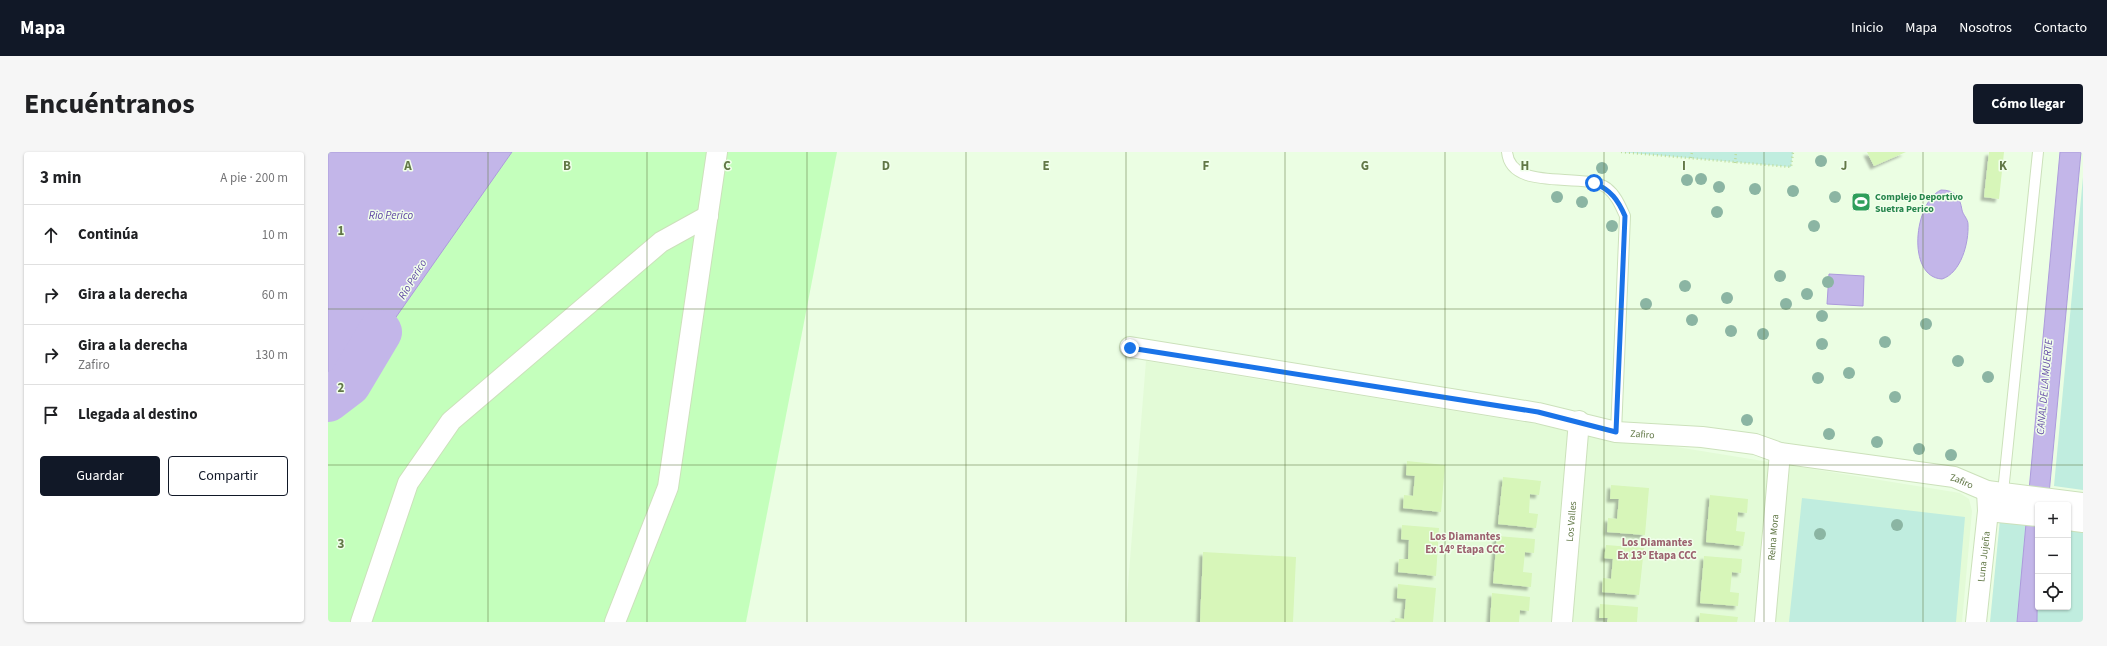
<!DOCTYPE html>
<html lang="es">
<meta charset="utf-8">
<style>
body{margin:0;font-family:"Source Sans 3",sans-serif;background:#f6f6f6;color:#202124}
.controls{position:absolute;right:12px;bottom:12px;display:grid;overflow:hidden;border-radius:4px;box-shadow:0 1px 3px #0004}
.controls button{width:36px;height:36px;display:grid;place-items:center;padding:0;border:0;border-bottom:1px solid #e0e0e0;background:#fff;color:#202124;font:20px sans-serif}
.stop{position:absolute;width:12px;height:12px;margin:-9px;border:3px solid #1a73e8;border-radius:50%;background:#fff}
.stop.end{background:#1a73e8;border-color:#fff;box-shadow:0 1px 4px #0008}
.list{margin:0;padding:0;list-style:none}
h2{display:flex;justify-content:space-between;align-items:center;height:52px;margin:0;padding:0 16px;font-size:17px}
h2 small{font-size:13px;font-weight:400;color:#757577}
.list li{display:grid;grid-template-columns:26px 1fr auto;gap:12px;align-items:center;box-sizing:border-box;height:60px;padding:0 16px;border-top:1px solid #e0e0e0}
.list b{display:block;font-size:15px;white-space:nowrap}
.list p{margin:0;font-size:13px;white-space:nowrap;color:#757577}
.list em{font-size:13px;font-style:normal;color:#757577}
.actions{display:flex;gap:8px;padding:12px 16px}
.actions a{flex:1;padding:9px 0;border:1px solid #111827;border-radius:4px;text-align:center;font-size:14px;color:#111827}
.actions .main{background:#111827;color:#fff}
.icon{flex:none;width:22px;height:22px;fill:none;stroke:currentColor;stroke-width:2;stroke-linecap:round;stroke-linejoin:round}
.map{position:relative;flex:none;width:1755px;height:470px;overflow:hidden;border-radius:4px}
header{display:flex;align-items:center;gap:24px;box-sizing:border-box;height:56px;padding:0 20px;background:#111827;color:#fff}
header strong{font-size:19px}
nav{display:flex;gap:22px;margin-inline-start:auto;font-size:14px}
.intro{display:flex;align-items:center;justify-content:space-between;box-sizing:border-box;height:96px;padding:0 24px}
h1{margin:0;font-size:28px}
.button{padding:10px 18px;border-radius:4px;background:#111827;color:#fff;font-size:14px;font-weight:700}
main{display:flex;gap:24px;padding:0 24px}
aside{flex:1;background:#fff;border-radius:4px;box-shadow:0 1px 3px #0004}
.map>svg:first-child{display:block}
.residential{fill:#e3fbd7}
.green{fill:#c0eddf}
.sand{fill:#c4ffbc}
.water{fill:#c3b6e9;stroke:#ac9bdc}
.lines{fill:none;stroke-linecap:round;stroke-linejoin:round}
.river{stroke:#c3b6e9;stroke-width:44}
.building{fill:#d7f6b9;filter:url(#shadow)}
.service-casing{stroke:#cce1bb;stroke-width:12}
.minor-casing{stroke:#cce1bb;stroke-width:22}
.path{stroke:#bcdb9c;stroke-width:2.5;stroke-dasharray:1 3;stroke-linecap:butt}
.service{stroke:#fff;stroke-width:10}
.minor{stroke:#fff;stroke-width:20}
.tree{fill:#8bb5a3}
.route{stroke:#1a73e8;stroke-width:5}
.grid{fill:none;stroke:#627847;stroke-width:1;stroke-opacity:0.55}
.labels{text-anchor:middle;stroke-width:3;stroke-linejoin:round;paint-order:stroke}
.leisure-label{font-size:10px;font-weight:bold;fill:#27864d;stroke:#f1ffeb;text-anchor:start}
.street-label{font-size:10px;fill:#627847;stroke:#f1ffeb}
.water-label{font-size:11px;font-style:italic;fill:#6047a4;stroke:#f1ffeb}
.neighbourhood-label{font-size:11px;font-weight:bold;fill:#9c626f;stroke:#f1ffeb}
.grid-label{font-size:13px;text-anchor:middle;font-weight:bold;fill:#627847;stroke:#f1ffeb;stroke-width:3;stroke-linejoin:round;paint-order:stroke}
</style>
<header>
<strong>Mapa</strong>
<nav><a>Inicio</a><a>Mapa</a><a>Nosotros</a><a>Contacto</a></nav>
</header>
<div class="intro"><h1>Encuéntranos</h1><a class="button">Cómo llegar</a></div>
<main>
<aside>
<h2>3 min<small>A pie · 200 m</small></h2>
<ul class="list">
<li><svg class="icon" aria-label="ahead" viewBox="0 0 24 24"><path d="M12 20V5M6 11l6-6 6 6"/></svg><div><b>Continúa</b></div><em>10 m</em></li>
<li><svg class="icon" aria-label="right" viewBox="0 0 24 24"><path d="M7 20v-9h11M14 6l5 5-5 5"/></svg><div><b>Gira a la derecha</b></div><em>60 m</em></li>
<li><svg class="icon" aria-label="right" viewBox="0 0 24 24"><path d="M7 20v-9h11M14 6l5 5-5 5"/></svg><div><b>Gira a la derecha</b><p>Zafiro</p></div><em>130 m</em></li>
<li><svg class="icon" aria-label="arrive" viewBox="0 0 24 24"><path d="M6 21V4h12l-3 4 3 4H6"/></svg><div><b>Llegada al destino</b></div></li>
</ul>
<div class="actions"><a class="main">Guardar</a><a>Compartir</a></div>
</aside>
<div class="map">
<svg width="1755" height="470" viewBox="0 0 1755 470">
<defs>
<filter id="shadow"><feDropShadow dx="-3.5" dy="3.5" stdDeviation="1" flood-color="#0004"/></filter>
</defs>
<rect width="100%" height="100%" fill="#ebfee3"/>
<path class="residential" d="M818,209L1632,341L1641,347L1644,359L1634,470H797Z"/>
<path class="green" d="M1293,0H1465L1463,15Z
M1755,25V338L1726,334Z
M1474,346L1637,365L1628,470H1461Z
M1672,367L1710,372V455H1740V376L1755,378V470H1662Z"/>
<path class="sand" d="M0,0H509L418,470H0Z"/>
<path class="water" d="M0,0H184L21,232L0,248Z
M1732,0H1753L1720,353H1710L1709,470H1689Z
M1613,38C1627,38 1632,45 1634,58C1635,63 1640,67 1640,72C1641,91 1633,121 1614,127C1578,125 1586,50 1613,38Z
M1501,122L1536,124L1535,154L1499,152Z"/>
<g class="lines">
<path class="river" d="M0,248L21,232L52,180"/>
</g>
<path class="building" d="M1539,0H1578L1546,14Z
M1661,0H1676L1671,47L1656,45Z
M1079,309L1117,313L1113,360L1075,356L1076,343L1085,344L1087,324L1078,323Z
M1175,325L1213,329L1211,343L1202,342L1201,361L1210,362L1208,376L1170,372Z
M1283,333L1321,336L1317,383L1279,380L1280,366L1289,367L1291,347H1282Z
M1382,343L1420,347L1419,361L1410,360L1408,379L1417,380L1415,394L1378,390Z
M1074,373L1111,376L1108,424L1070,420L1071,407H1080L1081,388L1073,387Z
M1169,384L1207,387L1206,401L1197,400L1195,420L1204,421L1203,435L1165,431Z
M1278,393L1316,396L1311,443L1274,440L1275,426L1283,427L1285,407L1276,406Z
M875,400L968,405L965,470H872Z
M1376,404L1414,407L1413,421L1404,420L1402,440L1411,441L1410,454L1372,451Z
M1070,432L1108,436L1105,470H1067V466L1076,467L1078,447L1069,446Z
M1164,441L1202,445L1201,459L1192,458L1191,470H1162Z
M1272,452L1310,455L1309,470H1279L1280,466H1271Z
M1372,461L1410,465L1409,470H1371Z"/>
<g class="lines">
<g class="service-casing">
<path id="service" d="M1179,0C1183,41 1255,19 1279,36C1288,43 1292,53 1297,64L1288,280
M1675,340L1710,0"/>
</g>
<g class="minor-casing">
<g id="minor">
<path id="s1" d="M802,195L1210,261L1288,280L1374,285L1427,292L1452,301L1626,325L1659,339L1755,351"/>
<path d="M1660,359L1710,364"/>
<path d="M1740,368L1755,370"/>
<path d="M33,470L80,331L123,269L333,90L380,64"/>
<path d="M287,470L340,335L389,0"/>
<path id="s2" d="M1234,470L1251,269"/>
<path id="s3" d="M1437,470L1452,301"/>
<path id="s4" d="M1648,470L1660,359L1659,339"/>
</g>
</g>
<path class="path" d="M1293,0L1463,15L1465,0
M1363,6L1364,0
M1407,11L1408,0"/>
<use href="#service" class="service"/>
<use href="#minor" class="minor"/>
</g>
<g class="tree">
<circle cx="1493" cy="9" r="6"/>
<circle cx="1274" cy="16" r="6"/>
<circle cx="1373" cy="27" r="6"/>
<circle cx="1359" cy="28" r="6"/>
<circle cx="1391" cy="35" r="6"/>
<circle cx="1427" cy="37" r="6"/>
<circle cx="1465" cy="39" r="6"/>
<circle cx="1229" cy="45" r="6"/>
<circle cx="1507" cy="45" r="6"/>
<circle cx="1254" cy="50" r="6"/>
<circle cx="1389" cy="60" r="6"/>
<circle cx="1284" cy="74" r="6"/>
<circle cx="1486" cy="74" r="6"/>
<circle cx="1452" cy="124" r="6"/>
<circle cx="1500" cy="130" r="6"/>
<circle cx="1357" cy="134" r="6"/>
<circle cx="1479" cy="142" r="6"/>
<circle cx="1399" cy="146" r="6"/>
<circle cx="1318" cy="152" r="6"/>
<circle cx="1458" cy="152" r="6"/>
<circle cx="1494" cy="164" r="6"/>
<circle cx="1364" cy="168" r="6"/>
<circle cx="1598" cy="172" r="6"/>
<circle cx="1403" cy="179" r="6"/>
<circle cx="1435" cy="182" r="6"/>
<circle cx="1557" cy="190" r="6"/>
<circle cx="1494" cy="192" r="6"/>
<circle cx="1630" cy="209" r="6"/>
<circle cx="1521" cy="221" r="6"/>
<circle cx="1660" cy="225" r="6"/>
<circle cx="1490" cy="226" r="6"/>
<circle cx="1567" cy="245" r="6"/>
<circle cx="1419" cy="268" r="6"/>
<circle cx="1501" cy="282" r="6"/>
<circle cx="1549" cy="290" r="6"/>
<circle cx="1591" cy="297" r="6"/>
<circle cx="1623" cy="303" r="6"/>
<circle cx="1569" cy="373" r="6"/>
<circle cx="1492" cy="382" r="6"/>
</g>
<g class="lines">
<path class="route" d="M802,196L1210,260L1288,280L1297,64C1290,48 1283,38 1266,31"/>
</g>
<path class="grid" d="M160,0V470M319,0V470M479,0V470M638,0V470M798,0V470M957,0V470M1117,0V470M1276,0V470M1436,0V470M1595,0V470M0,157H1755M0,313H1755"/>
<defs>
<g id="stadium-square" transform="scale(1)"><rect x="-9" y="-9" width="18" height="18" rx="4" fill="#2e9e5b" stroke="#f1ffeb"/><path d="M0-5a6.5 5 0 1 0 0 10a6.5 5 0 1 0 0-10ZM-3.5-1.8h7v3.6h-7Z" fill="#fff"/></g>
</defs>
<g fill-rule="evenodd">
<use href="#stadium-square" x="1533" y="50"/>
</g>
<g class="labels">
<g class="leisure-label">
<text x="1547" y="48">Complejo Deportivo<tspan x="1547" dy="12">Suetra Perico</tspan></text>
</g>
<g class="street-label">
<text dy="4" stroke="none"><textPath href="#s1" startOffset="520">Zafiro</textPath></text>
<text dy="4" stroke="none"><textPath href="#s1" startOffset="844">Zafiro</textPath></text>
<text dy="4" stroke="none"><textPath href="#s2" startOffset="101">Los Valles</textPath></text>
<text dy="4" stroke="none"><textPath href="#s3" startOffset="85">Reina Mora</textPath></text>
<text dy="4" stroke="none"><textPath href="#s4" startOffset="66">Luna Jujeña</textPath></text>
</g>
<g class="water-label">
<text x="63" y="67">Rio Perico</text>
<text transform="translate(84 127) rotate(-59)" y="4">Río Perico</text>
<text transform="translate(1716 235) rotate(-85)" y="4">CANAL DE LA MUERTE</text>
</g>
<g class="neighbourhood-label">
<text x="1137" y="388">Los Diamantes<tspan x="1137" dy="13">Ex 14º Etapa CCC</tspan></text>
<text x="1329" y="394">Los Diamantes<tspan x="1329" dy="13">Ex 13º Etapa CCC</tspan></text>
</g>
</g>
<g class="grid-label">
<text x="80" y="18">A</text>
<text x="239" y="18">B</text>
<text x="399" y="18">C</text>
<text x="558" y="18">D</text>
<text x="718" y="18">E</text>
<text x="878" y="18">F</text>
<text x="1037" y="18">G</text>
<text x="1197" y="18">H</text>
<text x="1356" y="18">I</text>
<text x="1516" y="18">J</text>
<text x="1675" y="18">K</text>
<text x="13" y="83">1</text>
<text x="13" y="240">2</text>
<text x="13" y="396">3</text>
</g>
</svg>
<div class="controls">
<button>+</button>
<button>−</button>
<button><svg class="icon" aria-label="locate" viewBox="0 0 24 24"><circle cx="12" cy="12" r="6"/><path d="M12 2v4M12 18v4M2 12h4M18 12h4"/></svg></button>
</div>
<div class="stop" style="left:1266px;top:31px"></div>
<div class="stop end" style="left:802px;top:196px"></div>
</div>
</main>
